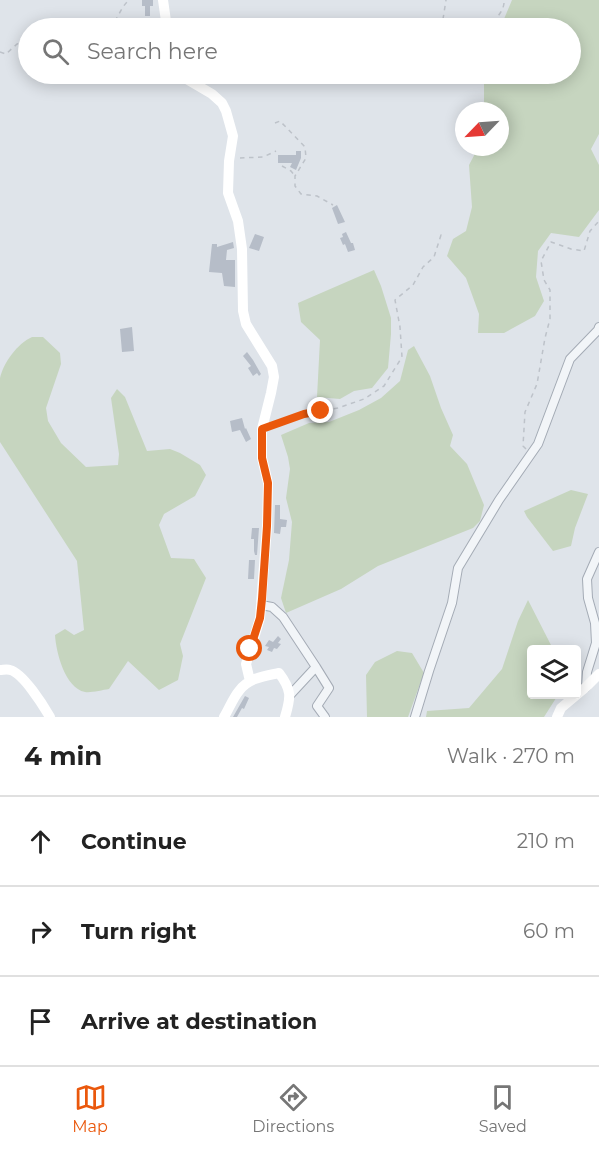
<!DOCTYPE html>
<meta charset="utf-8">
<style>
body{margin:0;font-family:Montserrat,sans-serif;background:#f2f2f2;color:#222}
.controls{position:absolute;right:18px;bottom:18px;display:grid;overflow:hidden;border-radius:6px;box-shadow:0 3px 15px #0003}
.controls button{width:54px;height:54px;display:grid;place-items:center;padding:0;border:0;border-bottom:2px solid #e0e0e0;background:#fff;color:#222;font:30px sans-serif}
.compass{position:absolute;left:455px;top:102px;width:54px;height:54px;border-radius:50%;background:#fff;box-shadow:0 3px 15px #0003;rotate:245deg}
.stop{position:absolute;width:18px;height:18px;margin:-14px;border:4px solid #ea580c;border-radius:50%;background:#fff}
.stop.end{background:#ea580c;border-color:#fff;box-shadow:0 2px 6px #0008}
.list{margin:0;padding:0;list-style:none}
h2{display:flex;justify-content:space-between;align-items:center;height:78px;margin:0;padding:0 24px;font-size:26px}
h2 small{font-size:20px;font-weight:400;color:#767676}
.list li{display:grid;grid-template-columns:39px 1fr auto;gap:18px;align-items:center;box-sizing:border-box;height:90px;padding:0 24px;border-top:2px solid #e0e0e0}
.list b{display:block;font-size:22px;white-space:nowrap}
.list em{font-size:20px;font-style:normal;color:#767676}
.icon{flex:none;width:33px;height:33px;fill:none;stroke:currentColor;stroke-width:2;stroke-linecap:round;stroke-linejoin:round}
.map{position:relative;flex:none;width:599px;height:717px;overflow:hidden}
.search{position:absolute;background:#fff;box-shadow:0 3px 15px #0003;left:18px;right:18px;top:18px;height:66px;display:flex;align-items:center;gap:15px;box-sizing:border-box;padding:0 21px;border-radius:33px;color:#767676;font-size:22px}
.sheet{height:348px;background:#fff}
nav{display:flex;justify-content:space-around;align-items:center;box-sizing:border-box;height:84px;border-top:2px solid #e0e0e0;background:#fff;font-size:16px;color:#767676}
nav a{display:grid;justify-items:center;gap:3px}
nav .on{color:#ea580c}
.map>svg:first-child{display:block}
.green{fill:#c6d5bf}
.building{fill:#b6bdc8}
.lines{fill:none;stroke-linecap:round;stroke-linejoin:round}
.street-casing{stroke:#a4abb5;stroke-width:10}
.path{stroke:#bdc2c9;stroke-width:1.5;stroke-dasharray:4.5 4.5;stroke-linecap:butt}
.street{stroke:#f2f5f8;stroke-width:8}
.secondary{stroke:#fff;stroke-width:10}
.route{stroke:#ea580c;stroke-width:8}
</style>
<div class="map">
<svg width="599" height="717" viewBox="0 0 599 717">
<rect width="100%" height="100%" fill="#dfe4ea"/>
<path class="green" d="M512,0H599V134L591,149L599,165V210L579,237L551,233L538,251L536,277L544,301L535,316L504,333H478L479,314L466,278L447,256L453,239L466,231L472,207L469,165L477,150V147H500V111H484V74H570V28H497L504,19Z
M374,270L381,286L391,318V334L388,368L372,388L354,391L340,399L317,397L320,340L301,322L298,303Z
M32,337H43L60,353L61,364L46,408L48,421L61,443L86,467L118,465L119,454L111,398L117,389L125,397L147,451L170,449L180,453L200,465L206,475L195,496L164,514L159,525L171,558L194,559L206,578L180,644L183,656L178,680L159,690L128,661L109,689C102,690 91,693 85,692C65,688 56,652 55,635L65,629L74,635L84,630L77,561L0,442V378C4,362 17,344 32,337Z
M414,346L430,376L441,408L453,435L450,446L467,464L484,505L480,521L473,528L378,566L341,589L286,613L281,598L289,560L292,522L286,498L290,469L288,457L281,435L309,423L329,422L359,410L381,398L400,381L408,350Z
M571,490L588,494L575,528L571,546L553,551L527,517L524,511Z
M528,600L553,649L532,650V694L558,695L544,717H426L427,711L469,708L502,669L518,621Z
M397,651L412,653L424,673L408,717H367L366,675L375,662Z"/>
<path class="building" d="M142,0H153V6H150V16H145V6H142Z
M296,151H301V158L296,170L290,167L292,163H278V155H296Z
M337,205L345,222L338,224L332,208Z
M346,232L351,243H353L355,250L348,252L345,244L343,245L340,238L343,237L342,234Z
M255,234L264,237L259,251L249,248Z
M233,242L234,248L227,250L226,260H235V287L224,286L222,273L209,272L212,244H217V247Z
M132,327L134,351L122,352L120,329Z
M247,352L253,360L261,374L259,376L257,373L253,376L248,368L251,366L243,356Z
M242,418L245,429L246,428L251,439L246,442L240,430L232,432L230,421Z
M275,505H280V519L287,520L286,527H281L280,534L274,533Z
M252,528H259L257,555H255L254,551V539H251Z
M249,560H255L254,579H248Z
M278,636L281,639L278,643L281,644L277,649L274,648L272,652L267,650L269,647L265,646L269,640L273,642Z
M245,696L249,698L244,709L242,708L237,717H233Z"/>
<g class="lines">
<g class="street-casing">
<path id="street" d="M261,605L272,607L283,617L316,667
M586,687L587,672L596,643L595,623L588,598L587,579L599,552
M290,695L316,667L329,688L317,706L325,717
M415,717L429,671L452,603L458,568L499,500L538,444L570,359L598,330L599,327"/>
</g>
<path class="path" d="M70,28H74
M109,28C118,20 120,8 129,0
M445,28L443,19L446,0
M486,28C494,20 505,12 504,0
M0,52L6,54L17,44L28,42
M275,123L280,121L305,147L306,158L295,176V186L301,194L317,196L333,205
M240,158L263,157L276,151
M282,166L291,171L295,176
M273,425L304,414L338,408L364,399L384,386L402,357L400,327L395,300L413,285L423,267L434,257L441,235V236
M526,449L523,446L525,412L537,384L545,338L550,319V290L544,280L541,261L551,242L571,249L584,251L590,231L599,221"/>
<use href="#street" class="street"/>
<path class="secondary" d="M163,0L167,28
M180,74L183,77L212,94L222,103L226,111L233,136L229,161L228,193L238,221L242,249L243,311L246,324L272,366L274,377L271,393L262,429V458L268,483L267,526L261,605L260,618L246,664L250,681
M0,670C3,670 7,669 10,670C23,673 43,705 50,717
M224,717C229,709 233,698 239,691C248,678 265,676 279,673C292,690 291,697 285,717
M557,717L561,708L586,687L599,674"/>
</g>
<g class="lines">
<path class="route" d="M250,649L260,618L262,599L267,526L268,483L262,458V429L304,414L321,411"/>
</g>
</svg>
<div class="controls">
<button><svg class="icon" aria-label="layers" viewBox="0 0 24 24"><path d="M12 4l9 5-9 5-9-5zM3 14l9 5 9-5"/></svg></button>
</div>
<svg class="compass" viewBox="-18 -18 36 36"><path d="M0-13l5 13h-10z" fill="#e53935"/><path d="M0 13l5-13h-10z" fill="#767676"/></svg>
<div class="stop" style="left:250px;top:649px"></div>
<div class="stop end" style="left:321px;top:411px"></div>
<div class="search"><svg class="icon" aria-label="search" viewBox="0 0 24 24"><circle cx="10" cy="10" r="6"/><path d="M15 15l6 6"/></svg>Search here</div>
</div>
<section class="sheet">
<h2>4 min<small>Walk · 270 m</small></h2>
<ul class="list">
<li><svg class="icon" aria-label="ahead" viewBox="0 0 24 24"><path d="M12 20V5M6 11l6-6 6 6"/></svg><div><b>Continue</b></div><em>210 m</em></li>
<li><svg class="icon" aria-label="right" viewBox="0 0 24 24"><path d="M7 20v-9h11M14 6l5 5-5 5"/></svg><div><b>Turn right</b></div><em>60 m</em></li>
<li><svg class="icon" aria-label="arrive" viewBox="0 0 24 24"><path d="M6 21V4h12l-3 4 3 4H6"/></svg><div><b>Arrive at destination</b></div></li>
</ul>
</section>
<nav>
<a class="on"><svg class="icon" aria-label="map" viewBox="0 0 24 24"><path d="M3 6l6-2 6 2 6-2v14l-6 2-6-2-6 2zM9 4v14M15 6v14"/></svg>Map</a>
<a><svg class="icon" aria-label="directions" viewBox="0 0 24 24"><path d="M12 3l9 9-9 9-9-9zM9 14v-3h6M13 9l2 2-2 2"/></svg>Directions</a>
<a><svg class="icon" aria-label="saved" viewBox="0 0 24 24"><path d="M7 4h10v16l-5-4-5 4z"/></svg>Saved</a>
</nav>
